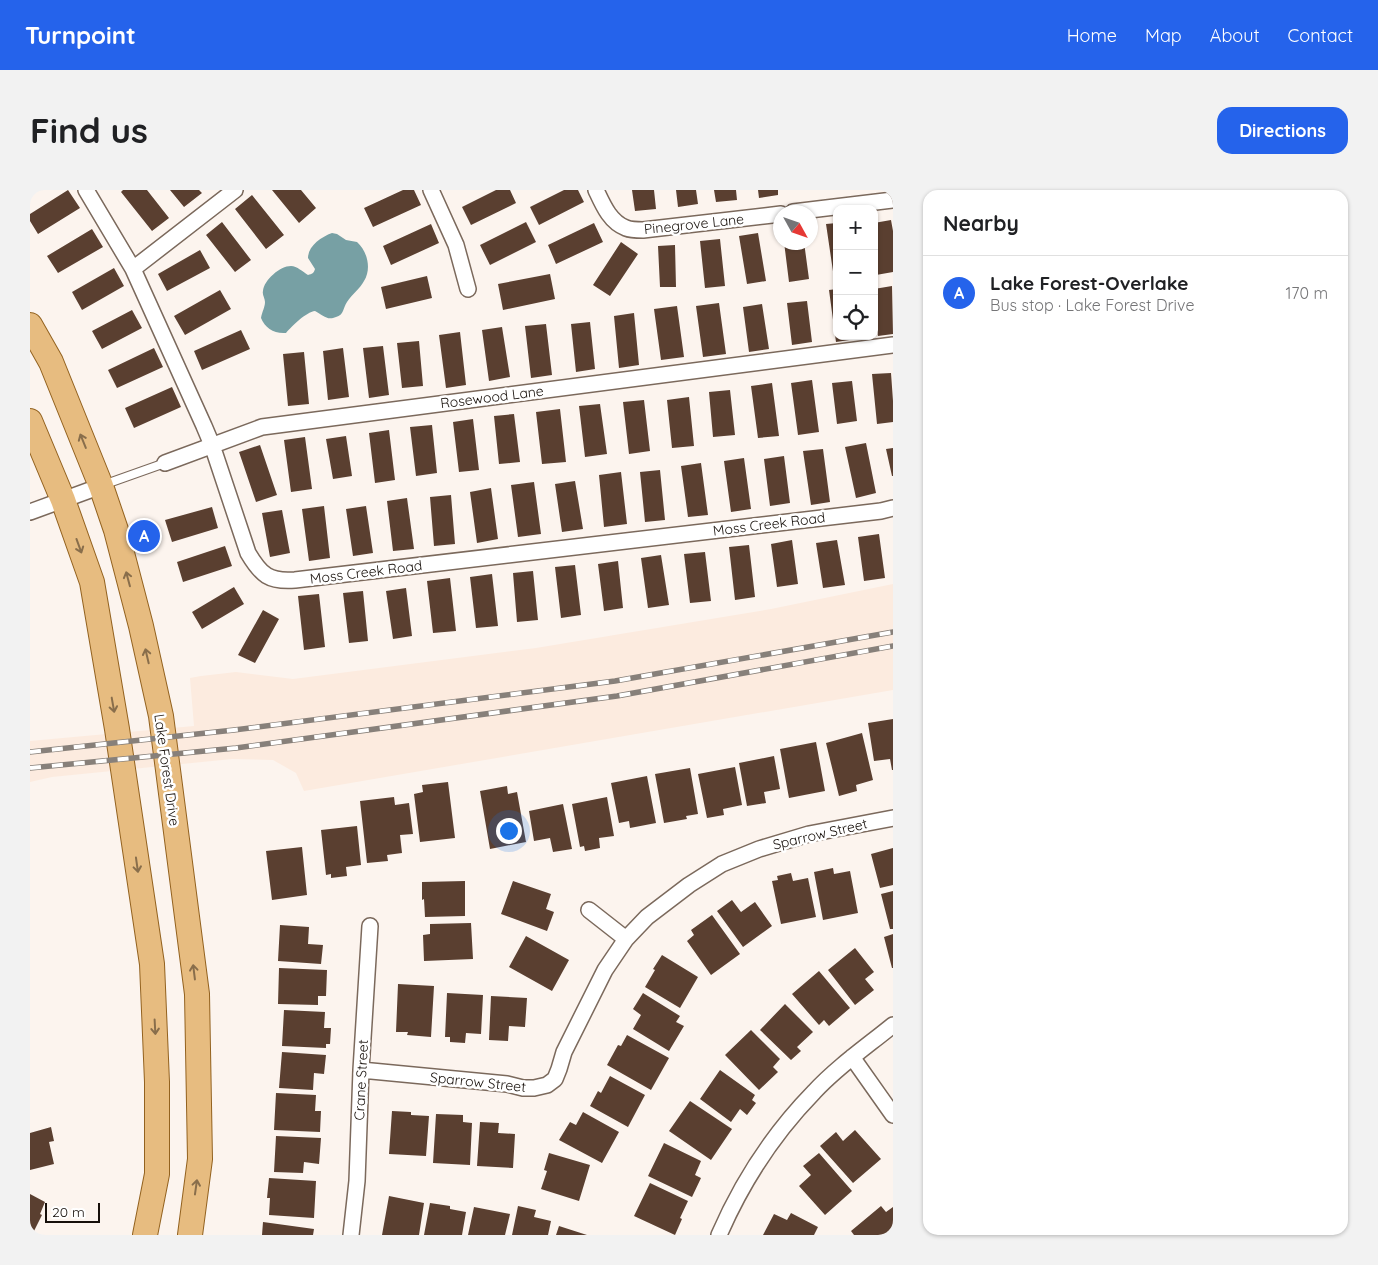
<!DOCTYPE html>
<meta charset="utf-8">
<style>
body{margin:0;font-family:Quicksand,sans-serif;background:#f2f2f2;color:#202124}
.controls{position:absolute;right:15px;top:15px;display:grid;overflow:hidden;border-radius:10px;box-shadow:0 1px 4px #0004}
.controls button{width:45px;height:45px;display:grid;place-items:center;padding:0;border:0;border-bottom:1px solid #e0e0e0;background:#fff;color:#202124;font:25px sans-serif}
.compass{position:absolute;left:743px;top:15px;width:45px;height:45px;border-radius:50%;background:#fff;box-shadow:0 1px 4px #0004;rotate:130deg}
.scale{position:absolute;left:15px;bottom:12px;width:55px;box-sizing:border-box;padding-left:5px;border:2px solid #160f0a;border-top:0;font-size:14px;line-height:18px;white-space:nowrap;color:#160f0a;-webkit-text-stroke:4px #fff;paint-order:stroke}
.you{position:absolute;left:478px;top:640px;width:18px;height:18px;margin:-12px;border:4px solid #fff;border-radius:50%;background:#1a73e8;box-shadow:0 0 0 8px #1a73e833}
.badge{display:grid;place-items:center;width:32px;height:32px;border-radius:50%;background:#2563eb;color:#fff;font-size:16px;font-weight:700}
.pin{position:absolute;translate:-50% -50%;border:2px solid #fff;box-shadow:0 1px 5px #0006}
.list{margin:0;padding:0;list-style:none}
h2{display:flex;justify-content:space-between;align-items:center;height:65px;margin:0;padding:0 20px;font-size:21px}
h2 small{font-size:16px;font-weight:400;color:#757577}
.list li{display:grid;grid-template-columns:32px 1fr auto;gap:15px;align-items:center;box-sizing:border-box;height:75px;padding:0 20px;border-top:1px solid #e0e0e0}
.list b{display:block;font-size:19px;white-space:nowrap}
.list p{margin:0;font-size:16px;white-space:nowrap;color:#757577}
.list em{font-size:16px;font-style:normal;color:#757577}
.icon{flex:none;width:28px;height:28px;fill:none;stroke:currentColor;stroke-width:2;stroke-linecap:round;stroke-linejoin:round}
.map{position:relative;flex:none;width:863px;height:1045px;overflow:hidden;border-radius:15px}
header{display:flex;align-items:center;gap:30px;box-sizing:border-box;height:70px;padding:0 25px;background:#2563eb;color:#fff}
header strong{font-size:24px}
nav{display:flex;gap:28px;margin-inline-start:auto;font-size:18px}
.intro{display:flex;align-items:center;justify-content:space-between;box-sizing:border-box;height:120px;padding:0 30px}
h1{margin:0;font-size:35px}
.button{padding:12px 22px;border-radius:15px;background:#2563eb;color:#fff;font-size:18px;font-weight:700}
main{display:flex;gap:30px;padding:0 30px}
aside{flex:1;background:#fff;border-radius:15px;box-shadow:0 1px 4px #0004}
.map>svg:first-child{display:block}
.built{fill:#fcebdf}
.water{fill:#77a0a4}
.building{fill:#5a3f30}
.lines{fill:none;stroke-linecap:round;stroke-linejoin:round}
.service-casing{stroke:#7b695c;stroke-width:10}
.minor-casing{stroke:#7b695c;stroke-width:18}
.primary-casing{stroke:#93621f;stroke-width:26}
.service{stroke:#fff;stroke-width:8}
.minor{stroke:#fff;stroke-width:15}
.primary{stroke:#e7bc80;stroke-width:24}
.rail-casing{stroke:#87807a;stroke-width:5.5}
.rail{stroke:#fff;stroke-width:4;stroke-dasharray:11;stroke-linecap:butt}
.oneway{stroke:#896e4b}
.labels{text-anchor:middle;stroke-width:5;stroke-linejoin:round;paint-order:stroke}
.street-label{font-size:14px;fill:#160f0a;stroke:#fff}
</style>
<header>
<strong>Turnpoint</strong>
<nav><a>Home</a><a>Map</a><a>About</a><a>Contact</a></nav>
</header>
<div class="intro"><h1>Find us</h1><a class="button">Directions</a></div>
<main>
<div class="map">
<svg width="863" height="1045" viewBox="0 0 863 1045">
<rect width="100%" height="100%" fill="#fcf4ee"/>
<path class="built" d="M863,394V500L274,601L266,583L243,570L202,569L22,587L0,592V551L164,536L160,488L171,486L206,482L263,489L506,458L741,419Z"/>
<path class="water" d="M302,43L307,44L316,50L327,52C337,61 342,78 334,91C330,99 322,104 317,112C313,118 314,125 306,127C297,131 293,125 285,121C276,122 262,136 256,143C244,144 235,138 231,128C232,122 235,117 235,112C235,108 232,105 233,101C234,90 250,76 261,76C267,76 273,82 278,85C282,84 284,83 285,79L278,68C278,56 291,47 302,43Z"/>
<path class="building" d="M38,0L50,18L8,44L0,31V24Z
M93,0H117L139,28L122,41L91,2Z
M140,0H169L172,3L154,17Z
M242,0H271L286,18L269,33Z
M373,0H384L391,15L343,37L334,18Z
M466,0H480L486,13L441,35L432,17Z
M534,0H548L554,12L509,35L500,17Z
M602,0H624L626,19L605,21Z
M646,0H666L668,14L648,17Z
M684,0H706L707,10L686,12Z
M728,0H748V5L729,8Z
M222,5L254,45L236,59L205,19Z
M861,30L863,41V82L846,85L844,73V33Z
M192,32L221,70L205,82L176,45Z
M496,32L506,52L460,75L450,55Z
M564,33L573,52L526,74L518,55Z
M807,33V87L804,88L796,34Z
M401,34L409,53L361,75L353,56Z
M62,39L73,57L28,83L17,66Z
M728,43L736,91L717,94L709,46Z
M690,49L695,96L675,98L670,51Z
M591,52L608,64L580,106L563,95Z
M754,52H774L779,89L759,92Z
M645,55L646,97H630L628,56Z
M170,60L180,78L137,101L128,84Z
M84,78L94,96L52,120L42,102Z
M520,84L525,109L473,120L468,94Z
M397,86L402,108L356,119L351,97Z
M862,96L863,144L848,146L844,118V99Z
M807,99V146H826V149L806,152L799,100Z
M190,100L201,119L155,145L144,126Z
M777,111L782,152L762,155L757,113Z
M689,113L696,164L673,167L666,116Z
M732,114L739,159L719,162L713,117Z
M647,116L654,167L631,170L624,119Z
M102,120L112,138L72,159L62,141Z
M604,123L609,175L589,178L584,126Z
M560,132L565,179L546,182L541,134Z
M516,134L522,185L501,188L495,136Z
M472,137L480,187L459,191L452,140Z
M211,140L220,159L172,180L164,161Z
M430,142L436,195L416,198L409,145Z
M389,151L393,196L372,198L367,153Z
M353,156L359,205L339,208L333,158Z
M124,158L133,177L87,198L78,180Z
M313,158L319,207L298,210L293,161Z
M274,162L279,214L258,216L253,164Z
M861,183L863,211V232L847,234L842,184Z
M782,190L789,242L768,245L761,193Z
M822,191L827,231L807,234L802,193Z
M742,193L749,246L728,248L721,196Z
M142,197L151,217L104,238L95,218Z
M700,200L705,245L683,247L679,202Z
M659,207L664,256L642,258L637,210Z
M614,210L620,261L599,264L593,212Z
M570,214L577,264L555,267L549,216Z
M530,219L536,272L512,274L506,222Z
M484,224L490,272L469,274L464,226Z
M443,229L449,280L429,282L423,232Z
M402,235L407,283L386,286L380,237Z
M359,240L365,290L345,293L339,243Z
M316,246L322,286L303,289L296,249Z
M275,247L282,299L261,302L254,250Z
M836,253L846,303L826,308L815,257Z
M230,255L247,305L226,312L209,262Z
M863,258V286H862L856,259Z
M793,259L800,312L781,315L773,261Z
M754,266L760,313L740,316L734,269Z
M714,268L721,319L701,322L694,271Z
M671,273L678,325L658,327L651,276Z
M630,280L635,330L615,332L610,282Z
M591,282L597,334L574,337L569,285Z
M545,291L553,339L532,342L525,294Z
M504,292L511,344L488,347L481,295Z
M461,298L468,349L447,353L440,302Z
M421,305L425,354L404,356L400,307Z
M377,308L384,359L363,361L357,311Z
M294,316L300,368L279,371L272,319Z
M336,316L343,363L323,366L316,319Z
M182,317L188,338L142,352L135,330Z
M252,320L260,363L240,367L232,323Z
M849,344L855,388L834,391L828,347Z
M762,350L768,394L747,397L741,354Z
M807,350L815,395L793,398L786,353Z
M719,355L725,407L705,410L699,357Z
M195,356L202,376L153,392L147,372Z
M675,362L681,411L660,413L654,364Z
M631,365L639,415L618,418L611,368Z
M588,371L593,418L574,421L568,374Z
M545,375L551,425L531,428L525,377Z
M503,381L508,430L487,432L483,383Z
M462,384L468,436L446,438L440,387Z
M420,388L426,441L403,443L397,391Z
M204,397L214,414L172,439L162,422Z
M376,398L382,446L363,449L356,401Z
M333,401L338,451L319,453L313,403Z
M289,404L295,457L274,460L268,406Z
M233,420L249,429L225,473L208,465Z
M863,529V580H862L860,569L844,571L838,533Z
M832,543L843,590L826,595L827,601L809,606L796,553Z
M786,552L795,601L759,608L750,559Z
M744,566L750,599L734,602L736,613L717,616L709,573Z
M705,577L712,615L693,619L694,625L677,628L668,584Z
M660,578L668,624L656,626L657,629L634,633L625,584Z
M617,586L626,633L600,638L599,631L589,633L581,593Z
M418,592L425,648L390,652L384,604L393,602L392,595Z
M477,596L478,604L487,602L496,652L460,659L450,601Z
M364,607L365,615L379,613L383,644L370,645L372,663L357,665L358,671L337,673L330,611Z
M577,607L584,646L569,648L570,658L555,661L554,656L550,657L542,614Z
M533,614L542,659L523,662L520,648L504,651L499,621Z
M327,636L331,675L316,677L317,686L301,688V684L296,685L291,640Z
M272,657L277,705L242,710L236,661Z
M863,658V695L850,698L841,664Z
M803,678L804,684L820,681L828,723L793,730L784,682Z
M761,683L763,691L778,688L786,727L751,734L742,691L748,690L747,686Z
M435,691V726L395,727L394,709L392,710V692Z
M483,691L521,704L516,719L524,722L517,741L471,724Z
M863,701V739H860L851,704Z
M702,710L711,722L725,712L742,736L713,757L687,721Z
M682,725L710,764L681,785L657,751L664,745L661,740Z
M441,733L443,769L394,771L393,745L400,744V734Z
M250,735L279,737L278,754L293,755L291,774L248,771Z
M863,744V778H862L854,747Z
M496,746L539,770L522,801L479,777Z
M825,758L844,782L835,789L844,800L825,815L798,780Z
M632,765L668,787L650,818L615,797L625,780L623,779Z
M249,778L297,780L296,806H288V815L248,814Z
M789,781L820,818L799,836L794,830L789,835L762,804Z
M368,794L404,796L401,847L377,845L378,842H366Z
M417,803L453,805L451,844L436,843L435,853L420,852V847H415Z
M613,803L650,826L646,832L654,836L639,861L603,839L611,825L603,819Z
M461,806L497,808L495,837L479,836L478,851L459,850Z
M755,814L783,842L767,857L771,861L761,870L730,840Z
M254,820L295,822L294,838H301L300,854H296V858L252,856Z
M721,840L750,869L743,877L748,882L729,900L695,865Z
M597,845L639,868L621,900L577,875L588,855L591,856Z
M252,862L296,865L294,884L284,883L283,900L249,898Z
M690,880L725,905L722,910L726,913L717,925L710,919L701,932L670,909Z
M580,886L615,905L598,937L560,916L568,901L571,903Z
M246,903L286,905L285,921H291L290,942L244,940Z
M660,911L702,939L681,970L639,941Z
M362,921L381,922V925L399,926L396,966L359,964Z
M553,922L589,942L572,973L529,950L540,932L546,935Z
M406,924L433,925V932L442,933L440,975L403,973Z
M450,932L469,933L468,943L485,944L483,978L447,976Z
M21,937L24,951L19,952L24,974L0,980V943Z
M825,940L851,969L823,993L790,956L806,942L813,951Z
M246,946L291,948L289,974L274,972L273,983L244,982Z
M634,953L671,971L665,985L671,988L662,1007L618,986Z
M519,963L560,975L549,1011L511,999L517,981L514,980Z
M789,963L822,1001L795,1025L769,996L781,985L773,976Z
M239,988L286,991L284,1028L239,1025L240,1008H237Z
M620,993L658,1011L650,1028L652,1029L645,1045L604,1026Z
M0,1004L15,1012L10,1024L12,1025L3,1043L0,1041Z
M359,1006L394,1013L389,1045H352Z
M400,1013L420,1016V1019L436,1022L432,1045H394Z
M488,1016L506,1020L504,1027L521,1031L518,1045H482Z
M851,1016L856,1022L863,1017V1045H824L821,1041Z
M444,1017L480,1024L475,1045H438Z
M761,1023L788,1037L784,1045H733L744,1024L757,1030Z
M233,1032L284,1039L283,1045H232Z
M529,1036L557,1045H526Z"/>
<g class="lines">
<g class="service-casing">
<path id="service" d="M73,295L135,273"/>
</g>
<g class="minor-casing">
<path id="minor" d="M56,0L103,79L174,236L182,255L218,363C231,385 239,392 265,390L851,321L863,318
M401,0L426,55L438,99
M566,0C573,15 580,32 596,38C601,40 608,40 613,40L751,24
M763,22L863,10
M103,79L205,0
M135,273L232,237L863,155
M0,322L71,296
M559,720L596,749
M822,867L863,925
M331,880L477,894L493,898H504L517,895L525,889L529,879L534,862L575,780L596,749L617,727L659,695L692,674L729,659L779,644L863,628
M321,1045L327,991L331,880L340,736
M689,1045C712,992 743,944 784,902C807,877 836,857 863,835"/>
</g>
<g class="primary-casing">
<path id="primary" d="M0,135L21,172L71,296L86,340L111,436L131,526L167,804L170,969L160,1045
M0,231L33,310L62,392L87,539L122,774L127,892V984L115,1045"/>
</g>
<use href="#service" class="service"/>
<use href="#minor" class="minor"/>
<use href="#primary" class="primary"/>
<g class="rail-casing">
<path id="rail" d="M0,562L204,540L585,491L863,442
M0,578L206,558L587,506L863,456"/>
</g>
<use href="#rail" class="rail"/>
</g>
<defs><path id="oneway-shaft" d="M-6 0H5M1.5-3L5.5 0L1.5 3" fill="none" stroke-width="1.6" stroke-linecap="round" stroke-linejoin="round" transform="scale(1.25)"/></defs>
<g class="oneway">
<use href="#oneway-shaft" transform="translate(53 251) rotate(-112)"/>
<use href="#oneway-shaft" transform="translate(49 356) rotate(70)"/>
<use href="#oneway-shaft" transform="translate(98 389) rotate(-105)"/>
<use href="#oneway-shaft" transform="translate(117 466) rotate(-103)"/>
<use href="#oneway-shaft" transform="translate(83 515) rotate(80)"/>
<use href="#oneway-shaft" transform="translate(107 675) rotate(82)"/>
<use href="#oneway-shaft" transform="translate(164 782) rotate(-97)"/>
<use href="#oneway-shaft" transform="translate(125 837) rotate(87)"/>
<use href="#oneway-shaft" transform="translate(166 997) rotate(-82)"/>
</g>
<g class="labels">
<g class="street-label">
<text transform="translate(664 34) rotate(-6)" y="5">Pinegrove Lane</text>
<text transform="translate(462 207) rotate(-7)" y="5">Rosewood Lane</text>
<text transform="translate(739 334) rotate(-7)" y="5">Moss Creek Road</text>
<text transform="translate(336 382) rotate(-7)" y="5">Moss Creek Road</text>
<text transform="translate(137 580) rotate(82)" y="5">Lake Forest Drive</text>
<text transform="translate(790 644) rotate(-13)" y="5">Sparrow Street</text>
<text transform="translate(331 890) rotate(-87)" y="5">Crane Street</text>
<text transform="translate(448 892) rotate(6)" y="5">Sparrow Street</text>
</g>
</g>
</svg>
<div class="controls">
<button>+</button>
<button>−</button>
<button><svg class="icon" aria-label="locate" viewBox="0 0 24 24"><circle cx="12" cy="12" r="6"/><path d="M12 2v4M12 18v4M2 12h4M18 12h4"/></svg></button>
</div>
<svg class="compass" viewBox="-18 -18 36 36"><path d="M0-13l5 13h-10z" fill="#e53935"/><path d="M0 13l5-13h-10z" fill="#757577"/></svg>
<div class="scale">20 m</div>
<div class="you"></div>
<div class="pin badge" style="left:114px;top:346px">A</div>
</div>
<aside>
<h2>Nearby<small></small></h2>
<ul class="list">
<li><span class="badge">A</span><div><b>Lake Forest-Overlake</b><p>Bus stop · Lake Forest Drive</p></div><em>170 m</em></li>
</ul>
</aside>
</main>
